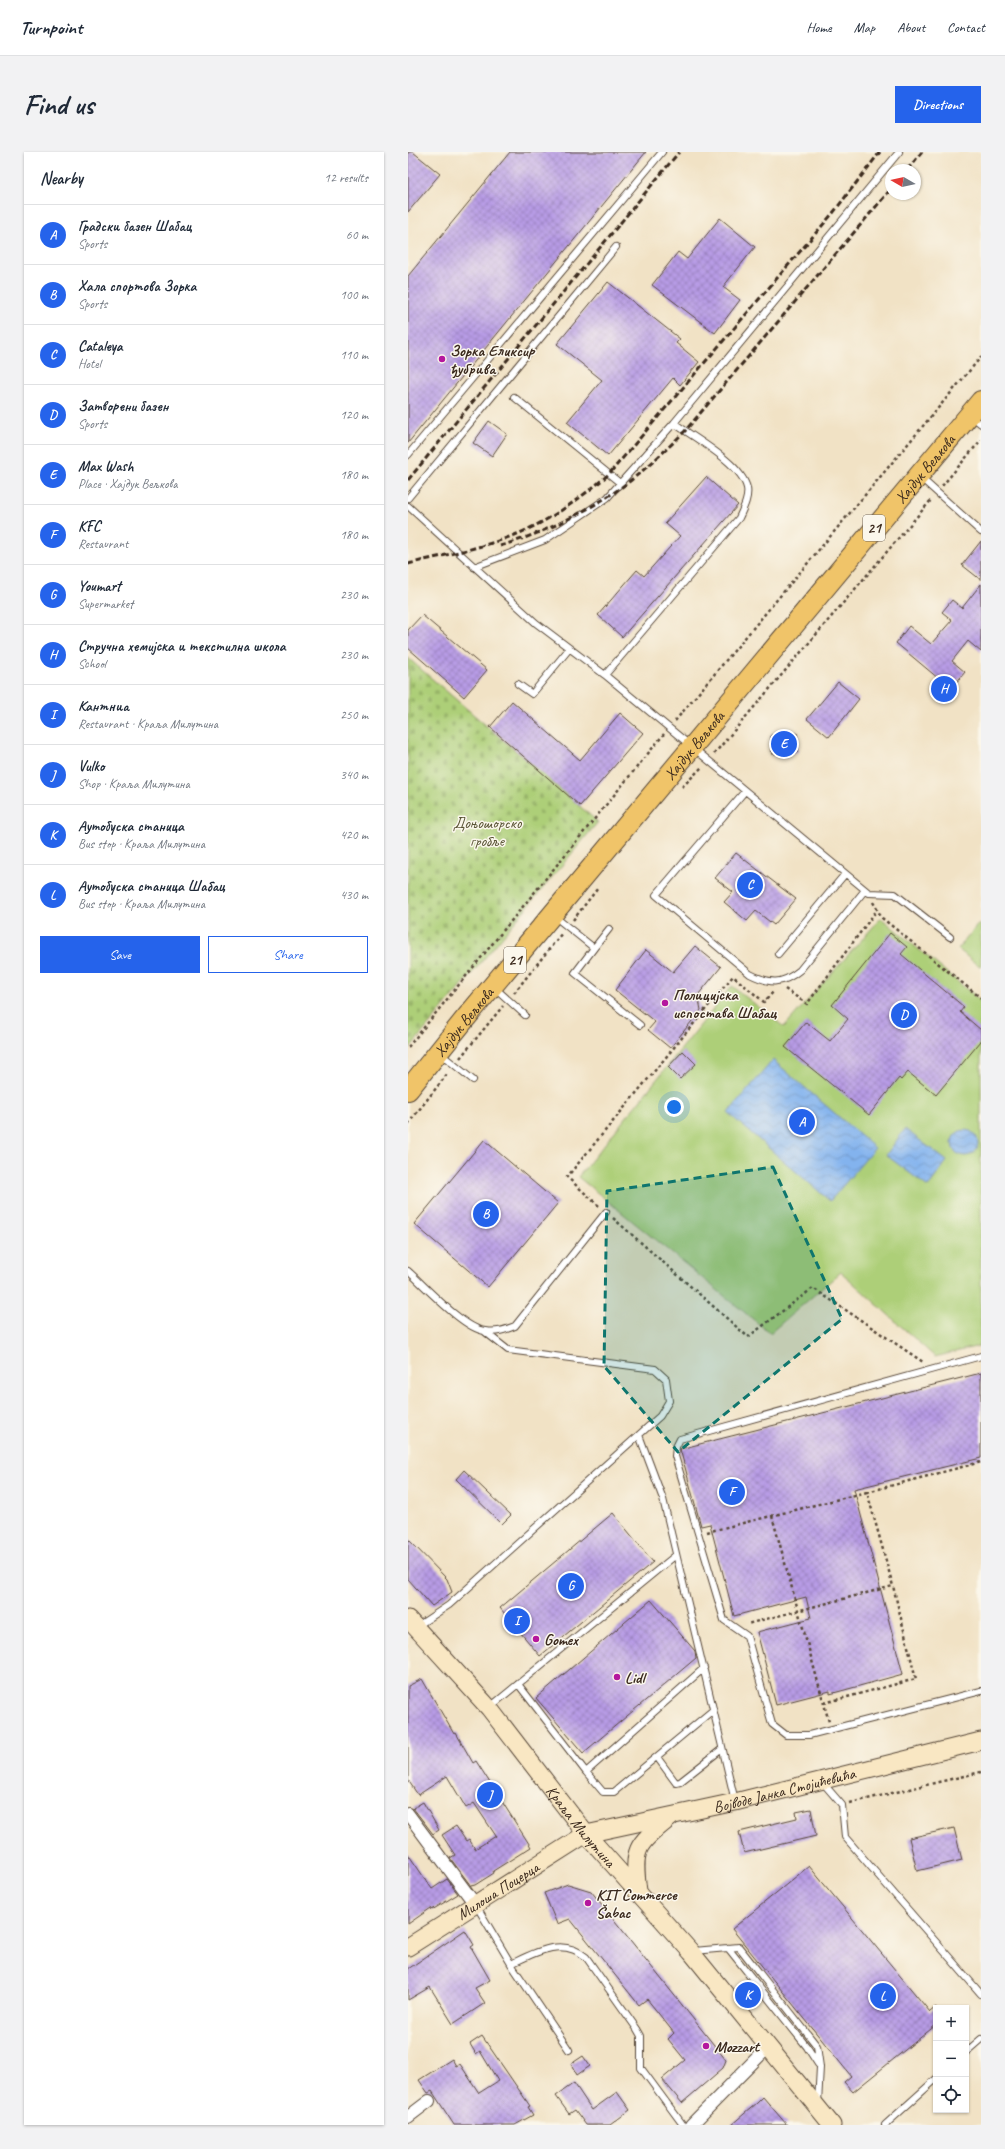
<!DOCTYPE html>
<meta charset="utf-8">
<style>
body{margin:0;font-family:Caveat,sans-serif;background:#f2f2f3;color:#1f2937}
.controls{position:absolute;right:12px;bottom:12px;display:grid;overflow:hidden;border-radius:0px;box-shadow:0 1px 3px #0004}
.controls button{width:36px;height:36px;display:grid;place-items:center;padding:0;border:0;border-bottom:1px solid #e0e1e3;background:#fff;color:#1f2937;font:20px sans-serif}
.compass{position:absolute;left:477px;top:12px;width:36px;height:36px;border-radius:50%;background:#fff;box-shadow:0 1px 3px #0004;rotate:279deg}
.you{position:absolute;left:266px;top:955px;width:14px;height:14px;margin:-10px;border:3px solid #fff;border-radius:50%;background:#1a73e8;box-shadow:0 0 0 6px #1a73e833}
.badge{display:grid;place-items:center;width:26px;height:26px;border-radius:50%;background:#2563eb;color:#fff;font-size:13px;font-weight:700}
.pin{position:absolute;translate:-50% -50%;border:2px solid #fff;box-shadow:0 1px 4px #0006}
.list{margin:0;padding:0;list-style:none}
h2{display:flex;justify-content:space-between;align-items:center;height:52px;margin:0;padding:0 16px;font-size:17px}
h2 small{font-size:13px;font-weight:400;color:#747a83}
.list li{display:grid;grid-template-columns:26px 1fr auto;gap:12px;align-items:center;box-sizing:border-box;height:60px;padding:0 16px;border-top:1px solid #e0e1e3}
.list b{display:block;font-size:15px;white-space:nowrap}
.list p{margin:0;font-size:13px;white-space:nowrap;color:#747a83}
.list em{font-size:13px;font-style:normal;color:#747a83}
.actions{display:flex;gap:8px;padding:12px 16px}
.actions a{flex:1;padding:9px 0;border:1px solid #2563eb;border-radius:0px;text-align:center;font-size:14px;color:#2563eb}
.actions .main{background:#2563eb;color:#fff}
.icon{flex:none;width:22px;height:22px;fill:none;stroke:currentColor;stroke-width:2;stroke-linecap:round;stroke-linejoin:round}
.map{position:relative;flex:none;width:573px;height:1973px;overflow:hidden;border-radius:0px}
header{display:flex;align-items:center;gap:24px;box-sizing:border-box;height:56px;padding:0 20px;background:#fff;border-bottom:1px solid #e0e1e3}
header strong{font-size:19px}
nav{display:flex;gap:22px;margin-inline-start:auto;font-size:14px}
.intro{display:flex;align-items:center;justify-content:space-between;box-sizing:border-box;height:96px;padding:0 24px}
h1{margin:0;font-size:28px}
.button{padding:10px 18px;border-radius:0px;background:#2563eb;color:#fff;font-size:14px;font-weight:700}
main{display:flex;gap:24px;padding:0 24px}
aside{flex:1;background:#fff;border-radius:0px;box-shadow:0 1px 3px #0004}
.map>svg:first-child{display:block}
.grass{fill:#adcf78;stroke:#747c4b}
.cemetery{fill:url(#cemetery-stones);stroke:#747c4b}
.water{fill:url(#water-waves);stroke:#5f6e86}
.building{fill:url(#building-cross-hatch)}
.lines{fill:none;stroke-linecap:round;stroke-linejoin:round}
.lane-casing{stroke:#564637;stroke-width:8}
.street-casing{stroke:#564637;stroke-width:14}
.secondary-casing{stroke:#564637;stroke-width:19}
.primary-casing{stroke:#564637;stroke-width:22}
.path{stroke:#564637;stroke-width:2.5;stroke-dasharray:3 3;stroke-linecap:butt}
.lane{stroke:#fff;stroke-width:6}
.street{stroke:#fff;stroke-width:12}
.secondary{stroke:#f9e7c3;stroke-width:17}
.primary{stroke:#f0c469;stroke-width:20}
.rail{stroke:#3b2a1e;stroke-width:3;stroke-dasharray:6 3;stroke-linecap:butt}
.marked{fill:#0f766e;fill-opacity:0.2;stroke:#0f766e;stroke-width:3;stroke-dasharray:8 5;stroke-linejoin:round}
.poi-dot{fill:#b5179e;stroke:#fbf7ec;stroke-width:1.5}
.labels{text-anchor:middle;stroke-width:3;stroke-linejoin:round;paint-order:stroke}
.shield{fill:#fbf7ec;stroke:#75685c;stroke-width:1}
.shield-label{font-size:15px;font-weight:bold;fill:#3b2a1e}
.poi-label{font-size:16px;font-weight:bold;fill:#3b2a1e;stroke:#fbf7ec;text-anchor:start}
.street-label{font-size:16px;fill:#3b2a1e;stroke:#fbf7ec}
.park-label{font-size:16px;fill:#585334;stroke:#fbf7ec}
</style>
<header>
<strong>Turnpoint</strong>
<nav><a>Home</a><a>Map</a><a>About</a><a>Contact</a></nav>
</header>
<div class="intro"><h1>Find us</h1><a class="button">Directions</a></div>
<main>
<aside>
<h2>Nearby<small>12 results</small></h2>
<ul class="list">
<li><span class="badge">A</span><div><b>Градски базен Шабац</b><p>Sports</p></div><em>60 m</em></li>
<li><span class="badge">B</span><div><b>Хала спортова Зорка</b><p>Sports</p></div><em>100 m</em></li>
<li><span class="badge">C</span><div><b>Cataleya</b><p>Hotel</p></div><em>110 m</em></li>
<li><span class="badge">D</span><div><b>Затворени базен</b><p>Sports</p></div><em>120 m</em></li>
<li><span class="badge">E</span><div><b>Max Wash</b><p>Place · Хајдук Вељкова</p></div><em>180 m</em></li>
<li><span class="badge">F</span><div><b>KFC</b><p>Restaurant</p></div><em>180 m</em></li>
<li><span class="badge">G</span><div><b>Youmart</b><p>Supermarket</p></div><em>230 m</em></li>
<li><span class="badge">H</span><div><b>Стручна хемијска и текстилна школа</b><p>School</p></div><em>230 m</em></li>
<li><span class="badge">I</span><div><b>Кантниа</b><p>Restaurant · Краља Милутина</p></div><em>250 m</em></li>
<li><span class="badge">J</span><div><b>Vulko</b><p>Shop · Краља Милутина</p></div><em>340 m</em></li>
<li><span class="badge">K</span><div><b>Аутобуска станица</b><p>Bus stop · Краља Милутина</p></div><em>420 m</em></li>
<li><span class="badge">L</span><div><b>Аутобуска станица Шабац</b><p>Bus stop · Краља Милутина</p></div><em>430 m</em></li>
</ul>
<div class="actions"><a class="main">Save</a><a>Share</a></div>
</aside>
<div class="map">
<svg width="573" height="1973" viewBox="0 0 573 1973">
<defs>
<pattern id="cemetery-stones" width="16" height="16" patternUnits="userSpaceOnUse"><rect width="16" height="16" fill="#adcf78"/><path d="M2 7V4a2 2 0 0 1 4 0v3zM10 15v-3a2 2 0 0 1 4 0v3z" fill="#96b267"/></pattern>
<pattern id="water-waves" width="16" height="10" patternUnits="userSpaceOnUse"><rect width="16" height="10" fill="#83b3ee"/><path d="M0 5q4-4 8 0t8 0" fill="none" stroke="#6c92c0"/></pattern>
<pattern id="building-cross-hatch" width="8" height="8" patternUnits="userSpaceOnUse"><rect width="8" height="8" fill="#b79be5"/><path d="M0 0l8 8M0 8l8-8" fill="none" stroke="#967fb9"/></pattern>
</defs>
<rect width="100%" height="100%" fill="#fbf7ec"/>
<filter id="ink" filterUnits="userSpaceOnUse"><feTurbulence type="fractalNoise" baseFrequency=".025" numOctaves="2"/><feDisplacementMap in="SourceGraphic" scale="8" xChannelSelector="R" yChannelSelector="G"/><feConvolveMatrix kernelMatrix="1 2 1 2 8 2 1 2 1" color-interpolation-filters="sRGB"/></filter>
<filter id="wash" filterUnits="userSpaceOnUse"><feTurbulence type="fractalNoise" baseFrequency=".012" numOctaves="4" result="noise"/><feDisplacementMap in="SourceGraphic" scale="16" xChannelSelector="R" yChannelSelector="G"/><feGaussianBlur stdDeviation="0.9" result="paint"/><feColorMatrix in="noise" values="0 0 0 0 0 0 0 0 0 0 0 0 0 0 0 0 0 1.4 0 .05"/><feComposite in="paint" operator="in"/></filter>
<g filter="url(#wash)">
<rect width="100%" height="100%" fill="#f1e2c5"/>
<path class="grass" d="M473,766L573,849V1190L571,1194L527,1205L433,1120L362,1181L170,1025L324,834L376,875Z
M571,771L573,773V816L550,797Z"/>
<path class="cemetery" d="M0,506L190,670L0,898Z"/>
<path class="water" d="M365,908L467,996L422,1049L320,961Z
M497,977L539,1009L520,1035L478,1003Z
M544 991a13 13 0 1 1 26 0a13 13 0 1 1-26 0Z"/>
<g id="blocks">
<path class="building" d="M0,0H5L32,22L0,60Z
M102,0H238L0,291V124Z
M312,66L347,95L315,135L332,148L307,181L244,133L270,100L279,107Z
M200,130L272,187L268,191L291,210L272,233L265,226L200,304L159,270L194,228L149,192Z
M81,269L99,282L84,304L65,291Z
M298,325L330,353L214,485L190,463L229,418L236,424L272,384L257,371Z
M573,389V428L554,413Z
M573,432V500L560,489L544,509L557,520L543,537L488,491L501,474L523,492L544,468L534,460L544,448L554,456Z
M14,463L79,518L56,545L0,496V478Z
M430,530L451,547L421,585L399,567Z
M104,549L172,608L212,561L235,581L172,654L82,575Z
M389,581L390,600L364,602L363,583Z
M328,701L388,747L366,773L348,759L339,769L316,750L325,740L307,726Z
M482,781L499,795L493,802L556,855L552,860L573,878V889L528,943L500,920L493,928L491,926L461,963L377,895L398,870L422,889L440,867L424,853Z
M287,794L313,815L290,843L293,858L262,896L240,878L247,870L207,838L238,798L265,820Z
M275,899L288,912L272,927L260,915Z
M76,988L150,1051L80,1135L6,1072Z
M573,1221V1306L446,1337L495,1522L422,1542V1539L368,1553L349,1480L403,1466L398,1445L326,1464L302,1372L293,1374L272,1297Z
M56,1318L103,1363L94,1372L48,1327Z
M205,1361L245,1410L132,1504L92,1456Z
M0,1387L39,1427L44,1440L24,1454L0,1427Z
M243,1448L287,1499L288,1506L175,1601L128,1546Z
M14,1527L46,1582L48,1581L65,1611L68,1609L123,1695L85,1719L86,1721L67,1733L63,1734L42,1706L47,1703L34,1683L48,1674L58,1689L61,1687L67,1697L88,1684L66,1651L58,1656L39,1624L10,1643L0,1628V1534Z
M15,1650L31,1678L25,1682L5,1656Z
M403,1657L408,1684L336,1701L331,1680L389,1666L388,1660Z
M546,1676L554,1708L509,1719L501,1686Z
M0,1702L24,1737L39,1727L50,1742L24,1758L23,1756L0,1772Z
M401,1714L522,1860L528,1855V1873L445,1940L436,1930L443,1924L324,1777Z
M160,1732L183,1739L318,1908L315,1916L274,1951L254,1927L277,1908L260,1887L266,1881L239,1847L231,1853L162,1767L149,1772L136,1741Z
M57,1778L66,1793L63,1795L82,1828L67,1836L77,1851L45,1872L22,1835L0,1848V1817Z
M74,1884L122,1954L120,1955L125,1963L107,1973H46L24,1939L20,1941L11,1928L44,1907L48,1914L52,1912L71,1941L90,1929L72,1899L68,1902L62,1892Z
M175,1904L182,1914L169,1923L163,1912Z
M166,1931L184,1958L209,1940L222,1958L202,1973H178L167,1958L161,1962L148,1944Z
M355,1945L379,1973H323L349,1951Z"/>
</g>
</g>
<g filter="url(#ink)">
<use href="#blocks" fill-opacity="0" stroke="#564637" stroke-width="1"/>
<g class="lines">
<g class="lane-casing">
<path id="lane" d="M106,245L212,331
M563,264L573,272
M0,303L254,0
M513,326L573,380
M0,346L208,95
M0,354L128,471L197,523L461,741L487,742L542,785
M66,415L137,388L199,346L266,271L491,0
M197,523L331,366C335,357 341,346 339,336C333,311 286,286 266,271
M110,532L124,542L161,497
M337,639L248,743L342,822C362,832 374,833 392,818L457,738
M146,764L186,796L167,821L232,873
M186,796L201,777
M370,802L437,722
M86,835L117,863
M33,902L65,928
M0,1119C17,1134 56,1177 77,1179C88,1181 97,1178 107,1174L198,1060
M573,1204L272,1287L268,1295L267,1304L316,1468L339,1484L364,1572L378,1583H401L573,1539
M231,1283L255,1347L327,1649
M8,1475L41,1453L252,1264L261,1249L258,1227L247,1217L100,1198L76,1179
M110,1532L178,1620L195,1640H206L305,1558
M82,1555L268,1403
M249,1605L268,1631L272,1630L314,1597
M178,1620L296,1516
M415,1631L434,1653L437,1685L573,1842
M68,1753L103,1812L161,1898
M320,1796L399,1895L410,1912
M286,1799L331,1795L409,1894L412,1915L410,1951
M103,1812C128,1800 154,1785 178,1805L229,1877L233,1884V1916L275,1973
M558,1900L573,1887
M477,1973L528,1927"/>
</g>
<g class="street-casing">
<path id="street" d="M0,1662L67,1752
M0,1965L21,1949
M283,1973L361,1894"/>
</g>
<g class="secondary-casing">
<g id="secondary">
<path id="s1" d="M0,1467L81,1556L178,1682L283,1800L424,1973"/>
<path d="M230,1739C224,1694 229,1693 263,1665"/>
<path id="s2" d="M0,1795L178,1682L327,1650L573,1589"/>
</g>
</g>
<g class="primary-casing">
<g id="primary">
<path id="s3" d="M0,938L57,867L573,249"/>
</g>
</g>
<path class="path" d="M534,334L573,288
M267,569L573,205
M306,602L524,347
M274,635L294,615
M465,750L474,766L573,846
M165,768L190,736
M377,837L399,852L469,758
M106,841L154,781
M0,895L256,582
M52,906L95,854
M0,972L40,921
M191,1054L159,1025L325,824L356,850L366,839
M205,1066L340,1185L405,1136L515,1210
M459,1340L573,1310
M364,1364L421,1570
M299,1380L459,1340L485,1434L339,1472
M416,1551L508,1527L485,1434
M442,1651L573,1620"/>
<use href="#lane" class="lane"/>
<use href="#street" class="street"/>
<use href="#secondary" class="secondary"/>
<use href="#primary" class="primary"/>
<path class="rail" d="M499,18L514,0
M0,328L271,0
M92,394C134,382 183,358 218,332C239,316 258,298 277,279L483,37
M0,412C36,403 75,396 109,382C143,368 173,346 201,322L425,61L472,0"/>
</g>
</g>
<path class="marked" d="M365,1015L434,1167L270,1300L196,1214L199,1039Z"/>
<g class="poi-dot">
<circle cx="34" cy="207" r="4"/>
<circle cx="257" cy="851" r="4"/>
<circle cx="128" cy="1487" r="4"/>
<circle cx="209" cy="1525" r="4"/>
<circle cx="180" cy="1751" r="4"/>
<circle cx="298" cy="1894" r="4"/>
</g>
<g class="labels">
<g class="shield">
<rect x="455" y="363" width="22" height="26" rx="3"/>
<rect x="96" y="795" width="22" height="26" rx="3"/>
</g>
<g class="shield-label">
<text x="466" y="381">21</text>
<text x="107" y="813">21</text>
</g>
<g class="poi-label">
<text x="42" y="204">Зорка Еликсир<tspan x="42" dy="18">ђубрива</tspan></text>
<text x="265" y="848">Полицијска<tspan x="265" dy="18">испостава Шабац</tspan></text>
<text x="136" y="1493">Gomex</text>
<text x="217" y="1531">Lidl</text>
<text x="188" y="1748">KIT Commerce<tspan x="188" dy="18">Šabac</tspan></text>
<text x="306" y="1900">Mozzart</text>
</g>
<g class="street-label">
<text dy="6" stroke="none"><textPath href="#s3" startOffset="808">Хајдук Вељкова</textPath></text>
<text dy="6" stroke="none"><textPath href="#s3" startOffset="448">Хајдук Вељкова</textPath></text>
<text dy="6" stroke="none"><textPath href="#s3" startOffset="88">Хајдук Вељкова</textPath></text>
<text dy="6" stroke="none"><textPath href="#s2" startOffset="414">Војводе Јанка Стојићевића</textPath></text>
<text dy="6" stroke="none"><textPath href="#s1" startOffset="270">Краља Милутина</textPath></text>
<text dy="6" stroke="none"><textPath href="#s2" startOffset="106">Милоша Поцерца</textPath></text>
</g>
<g class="park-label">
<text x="79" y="676">Доњошорско<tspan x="79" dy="18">гробље</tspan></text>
</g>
</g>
</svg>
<div class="controls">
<button>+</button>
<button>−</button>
<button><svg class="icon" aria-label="locate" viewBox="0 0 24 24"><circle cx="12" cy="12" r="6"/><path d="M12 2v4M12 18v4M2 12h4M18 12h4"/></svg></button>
</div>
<svg class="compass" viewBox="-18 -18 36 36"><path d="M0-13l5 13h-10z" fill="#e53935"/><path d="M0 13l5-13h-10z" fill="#747a83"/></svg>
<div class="you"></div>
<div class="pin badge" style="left:394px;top:970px">A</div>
<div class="pin badge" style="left:78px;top:1062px">B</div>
<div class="pin badge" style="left:342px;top:733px">C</div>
<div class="pin badge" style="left:496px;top:863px">D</div>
<div class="pin badge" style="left:376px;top:592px">E</div>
<div class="pin badge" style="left:324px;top:1340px">F</div>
<div class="pin badge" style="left:163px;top:1434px">G</div>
<div class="pin badge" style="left:536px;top:537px">H</div>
<div class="pin badge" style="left:109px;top:1469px">I</div>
<div class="pin badge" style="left:82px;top:1643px">J</div>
<div class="pin badge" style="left:340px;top:1843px">K</div>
<div class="pin badge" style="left:475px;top:1844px">L</div>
</div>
</main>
